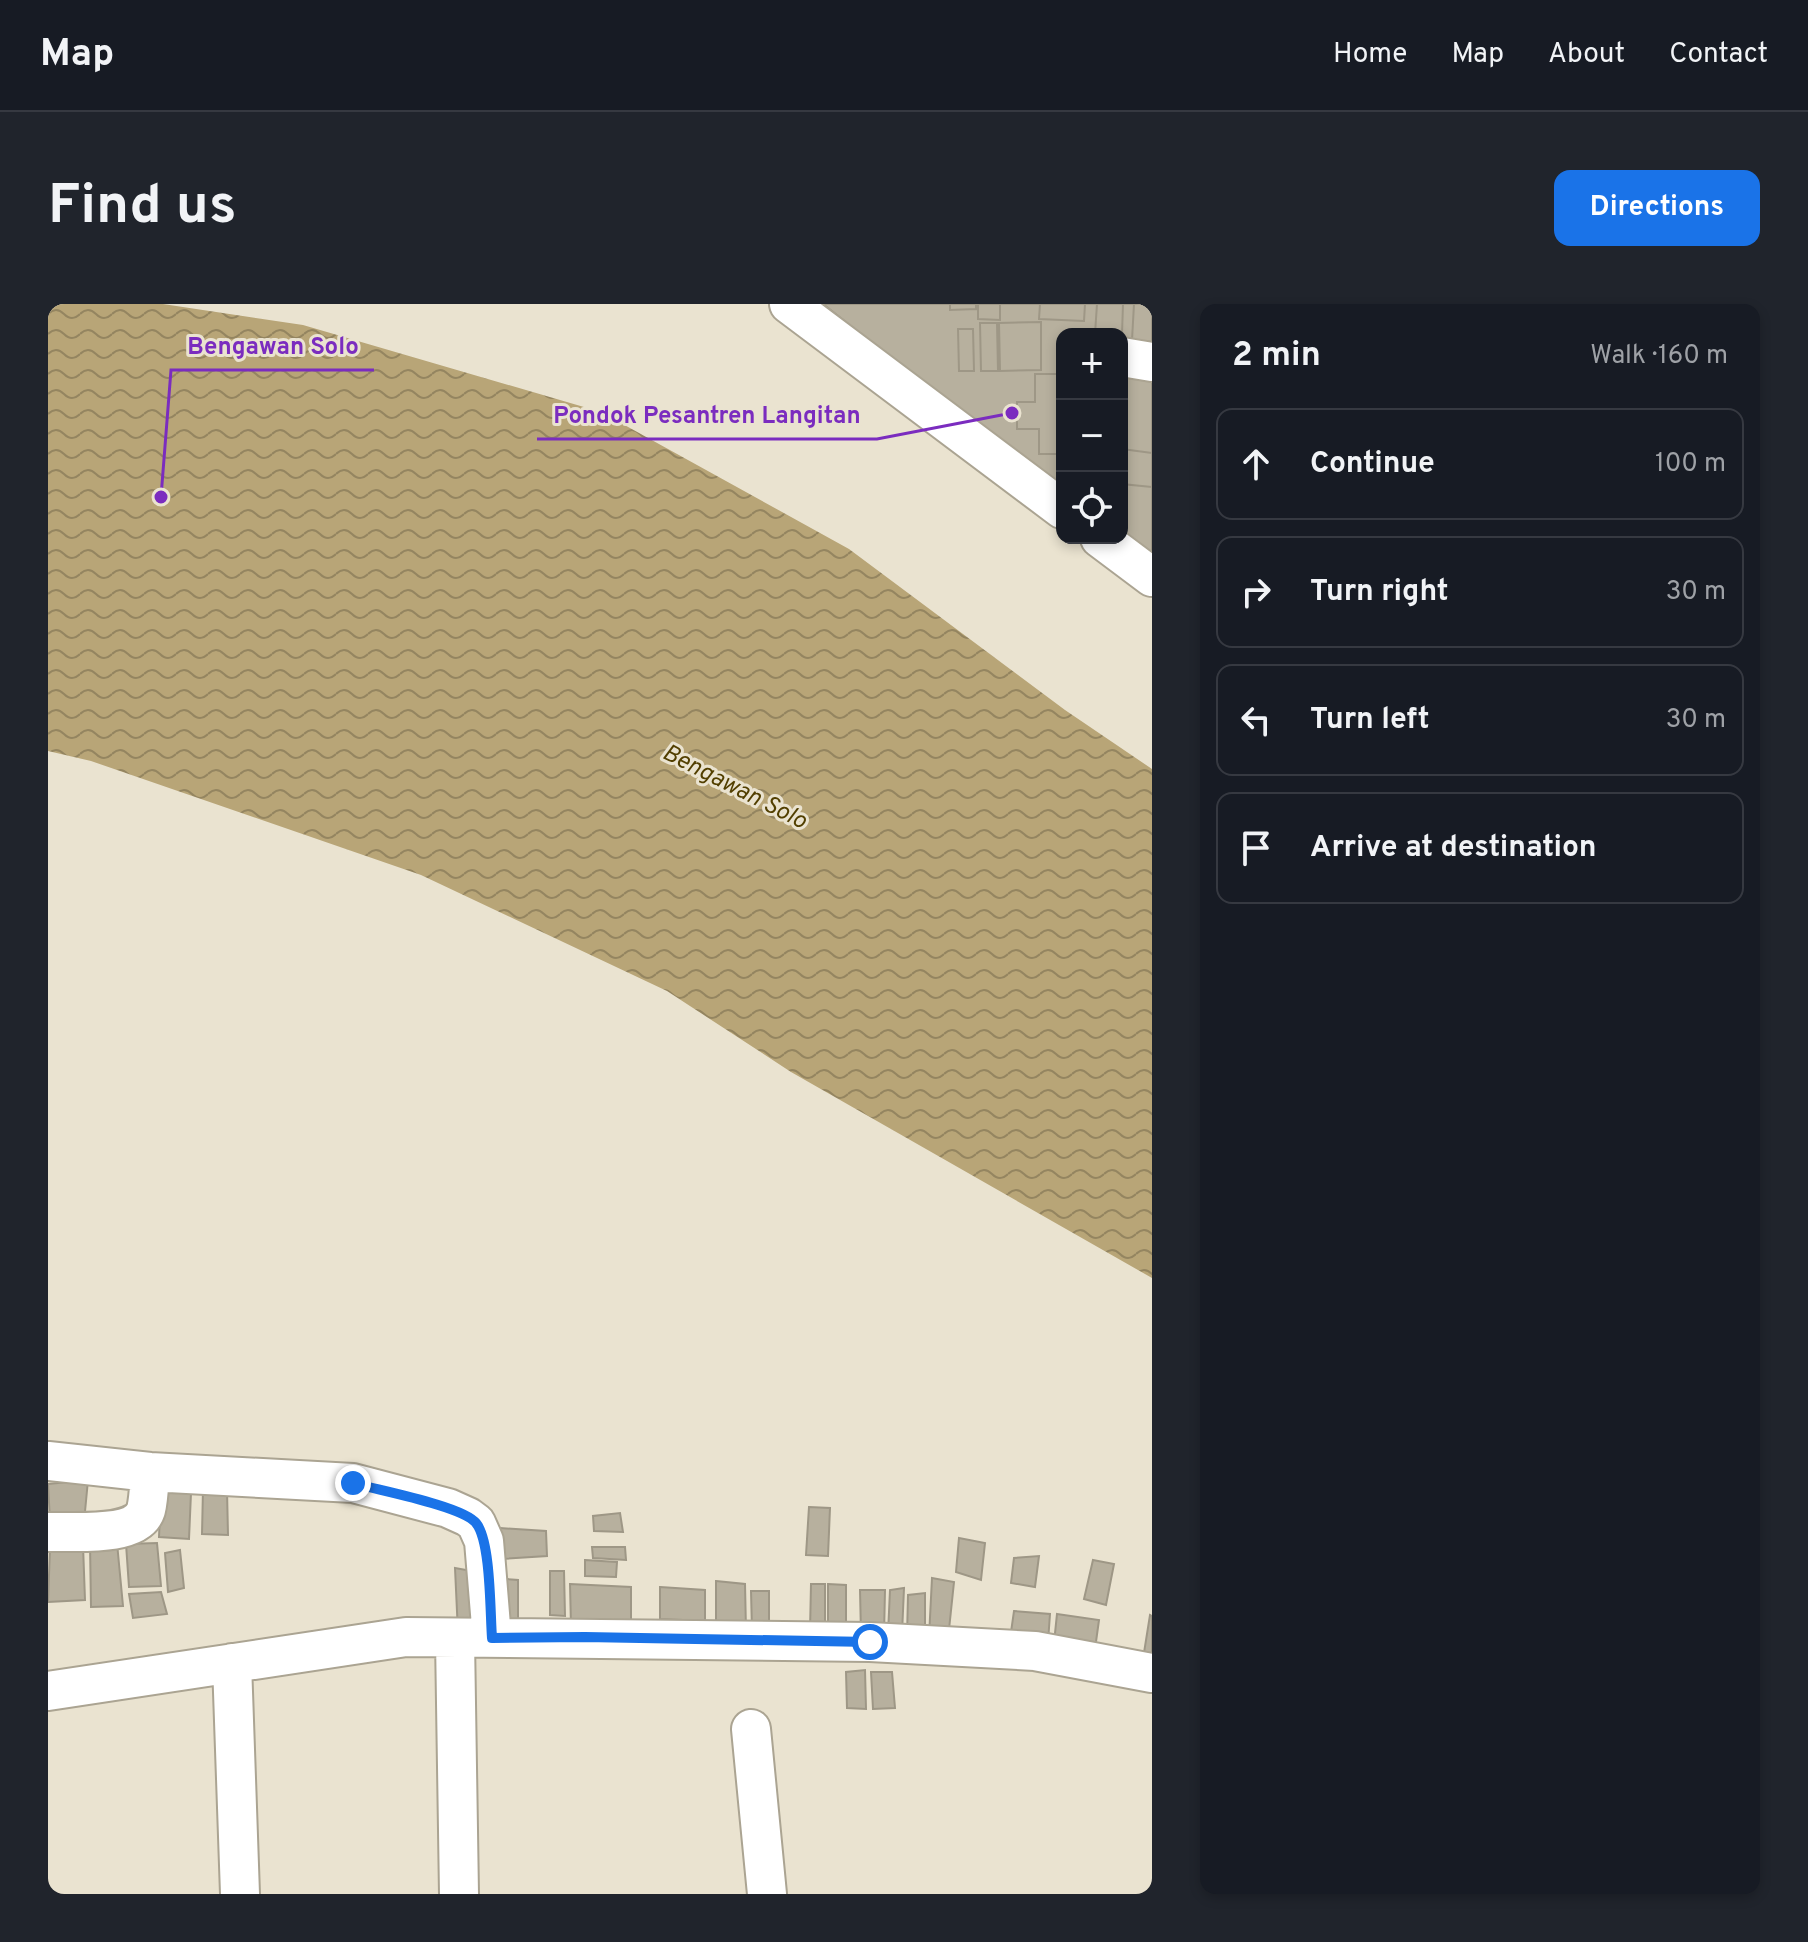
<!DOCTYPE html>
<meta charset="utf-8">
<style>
body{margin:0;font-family:Overpass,sans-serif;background:#20242c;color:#f1f3f6}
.controls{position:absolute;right:24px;top:24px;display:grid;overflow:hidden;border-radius:16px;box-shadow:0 4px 12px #0003}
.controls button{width:72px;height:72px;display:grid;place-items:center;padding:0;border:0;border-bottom:2px solid #363941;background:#171b24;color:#f1f3f6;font:40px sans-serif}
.stop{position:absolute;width:24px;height:24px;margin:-18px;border:6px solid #1a73e8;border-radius:50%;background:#fff}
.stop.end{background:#1a73e8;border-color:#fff;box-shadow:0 2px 8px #0008}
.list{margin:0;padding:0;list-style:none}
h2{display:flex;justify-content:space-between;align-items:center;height:104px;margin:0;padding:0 32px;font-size:34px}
h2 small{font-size:26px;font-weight:400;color:#9ea1a6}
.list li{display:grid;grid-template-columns:52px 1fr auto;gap:24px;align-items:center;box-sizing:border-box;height:112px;margin:0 16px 16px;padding:0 16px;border:2px solid #363941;border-radius:16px}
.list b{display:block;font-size:30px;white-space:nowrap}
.list em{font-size:26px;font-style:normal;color:#9ea1a6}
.icon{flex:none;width:44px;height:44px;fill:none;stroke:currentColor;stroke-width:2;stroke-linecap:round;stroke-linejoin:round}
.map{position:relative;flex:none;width:1104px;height:1590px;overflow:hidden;border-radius:16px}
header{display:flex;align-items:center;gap:48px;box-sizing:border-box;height:112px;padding:0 40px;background:#171b24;border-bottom:2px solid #363941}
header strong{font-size:38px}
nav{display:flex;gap:44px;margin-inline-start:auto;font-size:28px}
.intro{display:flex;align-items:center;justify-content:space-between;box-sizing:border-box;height:192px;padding:0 48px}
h1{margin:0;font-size:56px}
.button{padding:20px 36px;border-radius:16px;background:#1a73e8;color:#fff;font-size:28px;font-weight:700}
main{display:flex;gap:48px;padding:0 48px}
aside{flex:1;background:#171b24;border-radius:16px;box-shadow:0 4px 12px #0003}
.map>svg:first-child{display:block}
.water{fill:url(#water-waves)}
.building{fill:#b7b09e;stroke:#9e9786;stroke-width:2}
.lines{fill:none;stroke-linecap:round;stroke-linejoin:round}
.minor-casing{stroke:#aba492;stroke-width:42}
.minor{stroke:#fff;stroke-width:38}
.route{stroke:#1a73e8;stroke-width:10}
.labels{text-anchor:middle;stroke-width:6;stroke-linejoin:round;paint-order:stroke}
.water-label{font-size:24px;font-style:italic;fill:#523f00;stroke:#eae3d0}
.leader{fill:none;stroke:#7b2cbf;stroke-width:3}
.callout-dot{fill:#7b2cbf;stroke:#eae3d0;stroke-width:3}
.callout-label{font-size:24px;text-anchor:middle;font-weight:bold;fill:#7b2cbf;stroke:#eae3d0;stroke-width:6;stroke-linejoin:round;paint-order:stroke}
</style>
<header>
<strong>Map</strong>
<nav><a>Home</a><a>Map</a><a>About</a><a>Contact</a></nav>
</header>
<div class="intro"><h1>Find us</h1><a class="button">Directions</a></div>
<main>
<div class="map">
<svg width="1104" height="1590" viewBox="0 0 1104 1590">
<defs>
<pattern id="water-waves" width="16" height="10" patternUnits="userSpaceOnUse" patternTransform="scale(2)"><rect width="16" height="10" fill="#b8a577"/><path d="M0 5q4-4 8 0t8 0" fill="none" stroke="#948560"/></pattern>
</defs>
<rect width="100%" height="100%" fill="#eae3d0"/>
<path class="water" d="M0,0H115L255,21L553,108L801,245L1017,406L1104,465V974L743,768L619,687L373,571L43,457L0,447Z"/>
<path class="building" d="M775,0H1104V260L1074,234V30H1014V189Z
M902,0H928V5L902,6Z
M930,0H952V16L930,15Z
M992,0H1037L1036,17L991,15Z
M1049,0H1075L1074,30H1047Z
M1086,0H1104V38L1084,36Z
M993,18V66L952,67L951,19Z
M932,19H949L950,67H933Z
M910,25H925L926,67H911Z
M987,70H1014V150H991V125H969V98H987Z
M1074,145L1104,149V183L1074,180Z
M40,1176L36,1218L2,1217L0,1180Z
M155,1185L179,1186L180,1231L154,1230Z
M113,1187L143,1189L141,1235L111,1233Z
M761,1203L782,1204L780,1252L758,1251Z
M572,1209L575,1228L546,1227L545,1212Z
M452,1224L498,1227L499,1252L453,1255Z
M911,1234L937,1239L933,1276L908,1268Z
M69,1239L75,1302L43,1303L42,1240Z
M109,1239L113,1282L81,1283L78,1240Z
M35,1241L37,1296L0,1298L2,1244Z
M544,1243H577L578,1256L545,1254Z
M132,1246L136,1284L120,1288L117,1249Z
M991,1252L987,1283L963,1279L966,1254Z
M537,1256L569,1258L568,1273L537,1272Z
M1045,1256L1066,1260L1058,1301L1036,1295Z
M407,1264L435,1269L438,1331L410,1329Z
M502,1267H516L517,1312L502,1311Z
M446,1274L470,1276V1331L445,1329Z
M884,1274L906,1278L900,1335L881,1333Z
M668,1277L697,1280L698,1326L668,1324Z
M522,1280L583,1283V1323L523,1322Z
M763,1280H777V1329L762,1327Z
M780,1280L798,1281V1329H780Z
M612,1283L657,1286V1317L612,1315Z
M856,1284L854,1330H840L842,1286Z
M812,1286H837L836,1331L813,1330Z
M703,1287H721V1326H704Z
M113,1288L119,1310L85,1314L81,1290Z
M877,1289V1334L859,1333L860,1291Z
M966,1307L1002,1310L1000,1338L962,1335Z
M1009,1310L1051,1316L1047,1345L1006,1339Z
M1102,1311L1104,1312V1358L1095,1355Z
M817,1366L818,1405L799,1404L798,1368Z
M823,1368H844L847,1404L825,1405Z"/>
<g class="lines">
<g class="minor-casing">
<path id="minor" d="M741,0L1014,205
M1074,53L1104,58
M1052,234L1104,273
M0,1157L102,1168L305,1179L400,1204L420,1213L428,1219L436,1237L444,1334
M0,1228C25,1227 89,1234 98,1206C101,1194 101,1180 102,1168
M407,1335L411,1590
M184,1359L192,1590
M0,1387L358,1333L822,1338L987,1347L1104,1369
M703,1425L719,1590"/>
</g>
<use href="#minor" class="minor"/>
</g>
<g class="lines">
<path class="route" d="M305,1179C329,1186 415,1202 428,1219C443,1237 442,1308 444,1334L537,1333L822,1338"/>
</g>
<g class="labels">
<g class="water-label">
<text transform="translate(687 482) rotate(27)" y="8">Bengawan Solo</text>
</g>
</g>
<path class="leader" d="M113 193L123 66H326M964 109L829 135H489"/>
<g class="callout-dot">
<circle cx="113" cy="193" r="8"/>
<circle cx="964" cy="109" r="8"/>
</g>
<g class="callout-label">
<text x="225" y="50">Bengawan Solo</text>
<text x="659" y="119">Pondok Pesantren Langitan</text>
</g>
</svg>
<div class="controls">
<button>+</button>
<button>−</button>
<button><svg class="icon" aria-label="locate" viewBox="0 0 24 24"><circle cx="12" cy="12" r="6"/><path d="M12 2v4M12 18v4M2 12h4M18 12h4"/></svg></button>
</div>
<div class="stop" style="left:822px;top:1338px"></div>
<div class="stop end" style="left:305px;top:1179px"></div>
</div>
<aside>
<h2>2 min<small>Walk · 160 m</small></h2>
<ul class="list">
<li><svg class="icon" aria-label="ahead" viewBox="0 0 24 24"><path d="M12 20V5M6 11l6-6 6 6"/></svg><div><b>Continue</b></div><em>100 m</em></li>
<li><svg class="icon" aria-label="right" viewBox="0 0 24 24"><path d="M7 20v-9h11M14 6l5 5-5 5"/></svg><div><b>Turn right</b></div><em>30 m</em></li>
<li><svg class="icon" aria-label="left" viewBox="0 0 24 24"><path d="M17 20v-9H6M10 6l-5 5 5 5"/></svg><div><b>Turn left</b></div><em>30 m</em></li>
<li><svg class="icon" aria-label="arrive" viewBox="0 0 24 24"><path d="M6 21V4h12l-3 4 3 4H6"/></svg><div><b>Arrive at destination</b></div></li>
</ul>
</aside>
</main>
